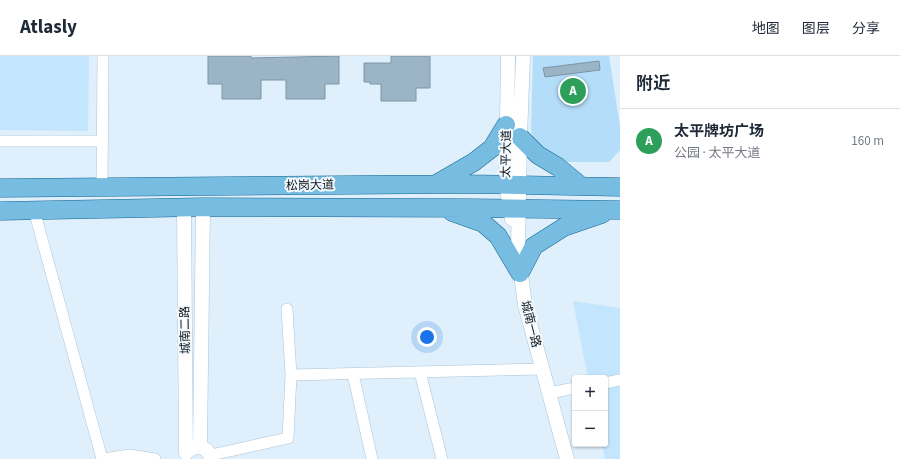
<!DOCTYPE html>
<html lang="zh">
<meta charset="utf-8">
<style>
body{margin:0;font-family:"Source Sans 3","Noto Sans SC",sans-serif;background:#f6f6f7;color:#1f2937}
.controls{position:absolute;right:12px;bottom:12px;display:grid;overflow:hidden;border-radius:4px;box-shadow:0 1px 3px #0004}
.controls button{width:36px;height:36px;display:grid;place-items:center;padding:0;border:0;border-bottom:1px solid #e0e1e3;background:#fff;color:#1f2937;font:20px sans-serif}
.you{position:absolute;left:427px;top:281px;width:14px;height:14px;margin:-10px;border:3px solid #fff;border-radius:50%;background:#1a73e8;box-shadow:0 0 0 6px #1a73e833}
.badge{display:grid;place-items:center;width:26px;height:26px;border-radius:50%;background:#0f766e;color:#fff;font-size:13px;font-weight:700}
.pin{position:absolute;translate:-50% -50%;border:2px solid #fff;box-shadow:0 1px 4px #0006}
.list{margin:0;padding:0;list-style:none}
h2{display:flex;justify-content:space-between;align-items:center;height:52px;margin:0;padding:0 16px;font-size:17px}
h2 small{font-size:13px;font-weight:400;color:#747a83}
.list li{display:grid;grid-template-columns:26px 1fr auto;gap:12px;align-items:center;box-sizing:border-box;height:64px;padding:0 16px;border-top:1px solid #e0e1e3}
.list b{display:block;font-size:15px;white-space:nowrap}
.list p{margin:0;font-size:13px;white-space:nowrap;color:#747a83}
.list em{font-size:13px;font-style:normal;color:#747a83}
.map{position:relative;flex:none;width:620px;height:403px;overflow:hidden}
header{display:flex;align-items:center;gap:24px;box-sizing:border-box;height:56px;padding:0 20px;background:#fff;border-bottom:1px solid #e0e1e3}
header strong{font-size:19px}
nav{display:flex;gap:22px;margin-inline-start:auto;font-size:14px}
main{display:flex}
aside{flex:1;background:#fff}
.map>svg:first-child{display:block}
.built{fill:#c3e5fd}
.green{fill:#b4ddfa}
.building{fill:#9bb5c7;stroke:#7c95a7}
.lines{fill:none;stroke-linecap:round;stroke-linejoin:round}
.minor-casing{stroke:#aac5d7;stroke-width:12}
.tertiary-casing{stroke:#aac5d7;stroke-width:15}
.primary-casing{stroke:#16658f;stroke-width:19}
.minor{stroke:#fff;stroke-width:11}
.tertiary{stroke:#fff;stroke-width:14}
.primary{stroke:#77bde2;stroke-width:18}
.labels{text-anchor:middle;stroke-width:4;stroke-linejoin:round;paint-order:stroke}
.street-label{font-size:12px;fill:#0a141a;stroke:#f5fafe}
</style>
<header>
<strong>Atlasly</strong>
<nav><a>地图</a><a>图层</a><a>分享</a></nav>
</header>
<main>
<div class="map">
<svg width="620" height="403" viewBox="0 0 620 403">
<rect width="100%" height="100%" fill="#dfeffb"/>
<path class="built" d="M0,0H89L88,75L0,74Z
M573,245L620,252V403H605L602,388H605V322H588Z"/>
<path class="green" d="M533,0H609L620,70V94L609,106H564L536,89L531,75Z"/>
<path class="building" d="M208,0H251V2L339,0V28H325V43H286V24H261V43H222V28H208Z
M391,0H430V32H416V45H381V28H370V26H364V7H391Z
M599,5L600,14L545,21L543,12Z"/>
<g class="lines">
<g class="minor-casing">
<path id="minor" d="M0,85H103
M102,131L103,0
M34,154L102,403
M420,316L442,403
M353,318L372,403
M291,319L542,313
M605,327L620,324
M549,337L575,332
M211,399L288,382L291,319L287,253
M104,403L129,399L155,403"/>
</g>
<g class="tertiary-casing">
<path id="tertiary" d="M508,0L506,128L512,163
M523,0L520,81L518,195L525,249L567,403
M184,152L186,397
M200,391L203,151
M191,393C200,389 209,392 211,403"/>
</g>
<g class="primary-casing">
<path id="primary" d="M520,81L538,99L558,111L581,130
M436,128L474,106L492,92L506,69
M0,132L468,128L620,131
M0,155L203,151L470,152L620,154
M452,156L483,167L498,180L520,217
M520,217L534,190L564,171L602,158"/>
</g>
<use href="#minor" class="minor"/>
<use href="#tertiary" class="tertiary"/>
<use href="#primary" class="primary"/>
</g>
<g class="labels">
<g class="street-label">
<text transform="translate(506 98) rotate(-89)" y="4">太平大道</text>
<text transform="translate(310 129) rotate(-1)" y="4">松岗大道</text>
<text transform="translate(531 268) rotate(76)" y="4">城南一路</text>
<text transform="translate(185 274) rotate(-91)" y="4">城南二路</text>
</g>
</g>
</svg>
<div class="controls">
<button>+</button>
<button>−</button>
</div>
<div class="you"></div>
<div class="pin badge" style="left:573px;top:35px;background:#2e9e5b">A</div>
</div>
<aside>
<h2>附近<small></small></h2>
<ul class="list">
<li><span class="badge" style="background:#2e9e5b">A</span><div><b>太平牌坊广场</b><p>公园 · 太平大道</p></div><em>160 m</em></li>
</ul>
</aside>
</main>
